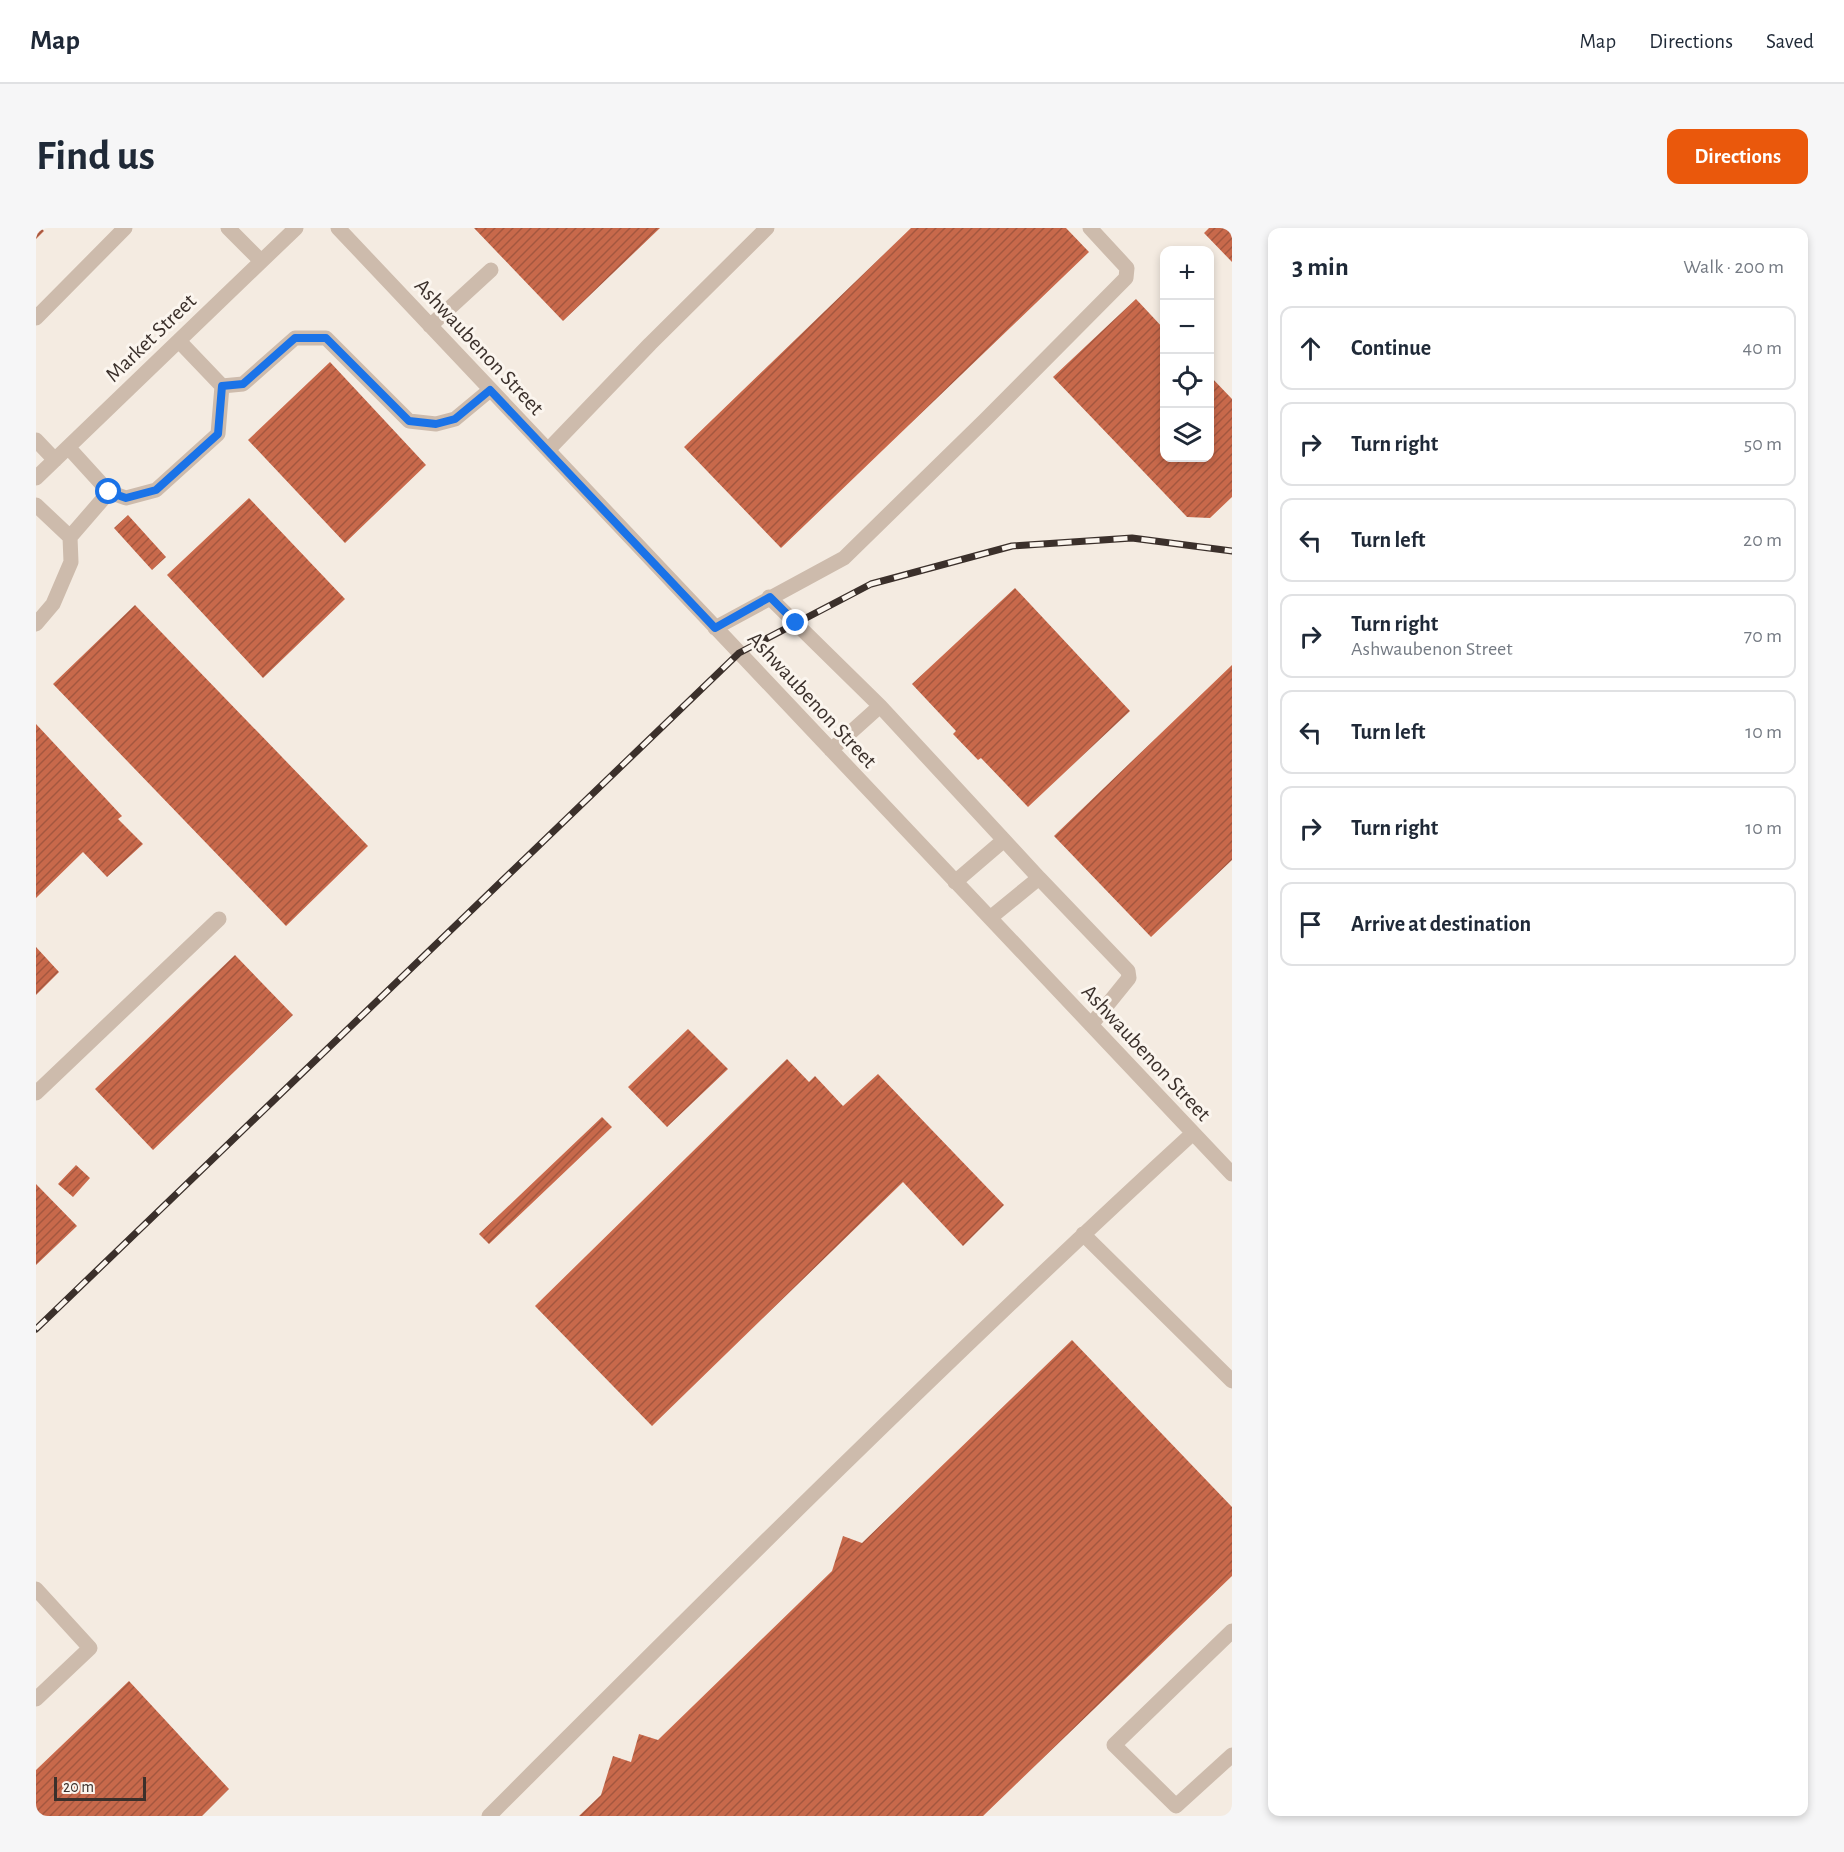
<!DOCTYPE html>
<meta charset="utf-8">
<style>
body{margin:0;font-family:"Alegreya Sans",sans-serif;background:#f6f6f7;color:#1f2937}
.controls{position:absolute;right:18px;top:18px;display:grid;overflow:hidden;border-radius:12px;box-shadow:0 3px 9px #0003}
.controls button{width:54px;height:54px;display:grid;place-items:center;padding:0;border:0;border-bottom:2px solid #e0e1e3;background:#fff;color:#1f2937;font:30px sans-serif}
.scale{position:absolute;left:18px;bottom:15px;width:92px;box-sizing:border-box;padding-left:6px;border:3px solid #3b302b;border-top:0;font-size:16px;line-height:21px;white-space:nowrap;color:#3b302b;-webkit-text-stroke:4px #fbf5ee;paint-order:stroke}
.stop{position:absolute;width:18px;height:18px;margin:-14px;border:4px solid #1a73e8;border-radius:50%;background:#fff}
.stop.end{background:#1a73e8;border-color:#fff;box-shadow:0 2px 6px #0008}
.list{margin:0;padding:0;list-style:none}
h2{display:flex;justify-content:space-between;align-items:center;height:78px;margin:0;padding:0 24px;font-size:26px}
h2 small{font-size:20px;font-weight:400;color:#747a83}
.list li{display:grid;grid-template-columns:39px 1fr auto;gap:18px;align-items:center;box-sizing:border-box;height:84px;margin:0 12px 12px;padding:0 12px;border:2px solid #e0e1e3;border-radius:12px}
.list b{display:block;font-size:22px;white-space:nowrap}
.list p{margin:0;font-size:20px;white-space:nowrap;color:#747a83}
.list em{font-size:20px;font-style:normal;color:#747a83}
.icon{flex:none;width:33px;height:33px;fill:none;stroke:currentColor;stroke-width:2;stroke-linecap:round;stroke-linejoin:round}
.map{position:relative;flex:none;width:1196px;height:1588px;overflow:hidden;border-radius:12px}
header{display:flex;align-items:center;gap:36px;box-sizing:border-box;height:84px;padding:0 30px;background:#fff;border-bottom:2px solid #e0e1e3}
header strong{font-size:28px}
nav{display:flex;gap:33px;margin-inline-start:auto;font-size:21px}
.intro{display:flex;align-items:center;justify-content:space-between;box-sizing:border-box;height:144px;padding:0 36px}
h1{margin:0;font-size:42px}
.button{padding:15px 27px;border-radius:12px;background:#ea580c;color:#fff;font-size:21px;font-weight:700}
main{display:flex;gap:36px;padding:0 36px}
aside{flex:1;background:#fff;border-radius:12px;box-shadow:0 3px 9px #0003}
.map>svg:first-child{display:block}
.building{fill:url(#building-hatch)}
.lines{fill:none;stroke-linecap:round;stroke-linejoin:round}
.minor{stroke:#cdbbac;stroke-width:15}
.rail-casing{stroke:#3b302b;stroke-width:7}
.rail{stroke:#fbf5ee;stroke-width:4.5;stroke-dasharray:14;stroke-linecap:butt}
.route{stroke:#1a73e8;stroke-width:8}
.labels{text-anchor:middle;stroke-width:6;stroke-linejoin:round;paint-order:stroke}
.street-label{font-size:22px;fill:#3b302b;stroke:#fbf5ee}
</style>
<header>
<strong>Map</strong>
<nav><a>Map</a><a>Directions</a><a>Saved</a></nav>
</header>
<div class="intro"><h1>Find us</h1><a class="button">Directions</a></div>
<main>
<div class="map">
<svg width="1196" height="1588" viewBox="0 0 1196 1588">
<defs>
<pattern id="building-hatch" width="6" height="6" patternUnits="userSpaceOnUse" patternTransform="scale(1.5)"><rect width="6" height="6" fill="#c8694b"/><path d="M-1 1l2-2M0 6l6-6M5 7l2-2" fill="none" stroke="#a4573f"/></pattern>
</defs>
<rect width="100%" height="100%" fill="#f4ebe1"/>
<path class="building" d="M0,0H5L8,3L0,11Z
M438,0H624L527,93Z
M875,0H1030L1053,24L745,320L648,219Z
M1173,0H1196V34L1168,5Z
M1100,71L1128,101V230H1174V148L1196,171V269L1174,290L1151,289L1017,149Z
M294,134L390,237L309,315L212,212Z
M213,270L309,371L227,450L131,347Z
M92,287L130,329L116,342L78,300Z
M979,360L1094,483L992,579L945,530L942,532L917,506L920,503L876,456Z
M99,377L332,618L250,698L17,456Z
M1196,437V632L1115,709L1018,608Z
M0,496L86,588L82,591L107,616L71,649L47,624L0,670Z
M0,719L23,744L0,767Z
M199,727L257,787L117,922L59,861Z
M652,801L692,841L631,899L592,859Z
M751,831L773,854L779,848L807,878L842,846L968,977L927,1018L867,954L616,1198L499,1078Z
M566,889L576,899L453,1016L443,1006Z
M40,937L54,950L37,969L22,956Z
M0,956L41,998L0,1037Z
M1036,1112L1196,1279V1348L947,1588H543L565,1567L577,1528L595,1534L603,1506L622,1512L796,1343L807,1308L826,1315Z
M93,1453L193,1561L166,1588H0V1542Z"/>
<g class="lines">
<path class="minor" d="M192,0L225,33
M302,0L1196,946
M0,90L89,0
M394,98L455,42
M143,113L186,158L207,156L259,110H290L373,193L400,196L419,191L454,162
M0,212L19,232
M32,219L73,264L90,270L120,262L182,206L186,158
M512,222L614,116L731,0
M0,250L260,0
M0,277L34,309L35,334L17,376L0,396
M34,309L73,264
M733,369L844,478
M679,400L808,330L950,191L1090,50L1091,40L1054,0
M795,522L844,478L968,612
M919,654L968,612L1003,650
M954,690L1003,650L1092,743L1093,750L1055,797
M0,865L183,691
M1047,1006L1196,1153
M0,1361L54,1420L0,1471
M1196,1403L1078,1517L1140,1578L1196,1527
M453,1588C684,1357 916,1126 1157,905"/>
<g class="rail-casing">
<path id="rail" d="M0,1101L703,425L835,356L976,318L1096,310L1196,323"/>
</g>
<use href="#rail" class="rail"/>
</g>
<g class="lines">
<path class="route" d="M73,264L90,270L120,262L182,206L186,158L207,156L259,110H290L373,193L400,196L419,191L454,162L679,400L734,369L760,395"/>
</g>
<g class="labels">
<g class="street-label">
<text transform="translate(114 109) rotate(-44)" y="8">Market Street</text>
<text transform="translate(444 118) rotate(47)" y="8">Ashwaubenon Street</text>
<text transform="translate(777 471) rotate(47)" y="8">Ashwaubenon Street</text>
<text transform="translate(1111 824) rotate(47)" y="8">Ashwaubenon Street</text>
</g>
</g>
</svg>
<div class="controls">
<button>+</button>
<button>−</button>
<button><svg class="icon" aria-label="locate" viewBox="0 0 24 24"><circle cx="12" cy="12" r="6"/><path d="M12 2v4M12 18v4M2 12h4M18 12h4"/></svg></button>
<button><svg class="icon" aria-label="layers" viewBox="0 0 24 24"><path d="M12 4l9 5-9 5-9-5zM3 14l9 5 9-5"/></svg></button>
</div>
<div class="scale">20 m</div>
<div class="stop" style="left:73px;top:264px"></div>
<div class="stop end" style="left:760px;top:395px"></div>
</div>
<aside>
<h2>3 min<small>Walk · 200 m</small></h2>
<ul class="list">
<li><svg class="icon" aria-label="ahead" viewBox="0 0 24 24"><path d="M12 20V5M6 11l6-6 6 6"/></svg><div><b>Continue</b></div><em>40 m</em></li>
<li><svg class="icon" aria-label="right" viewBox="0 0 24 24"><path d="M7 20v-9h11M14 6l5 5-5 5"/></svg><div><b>Turn right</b></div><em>50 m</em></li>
<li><svg class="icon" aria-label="left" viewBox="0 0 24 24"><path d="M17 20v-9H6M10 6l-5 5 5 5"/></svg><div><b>Turn left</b></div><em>20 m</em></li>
<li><svg class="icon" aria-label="right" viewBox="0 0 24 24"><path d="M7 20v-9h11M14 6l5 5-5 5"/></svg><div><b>Turn right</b><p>Ashwaubenon Street</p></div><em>70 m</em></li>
<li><svg class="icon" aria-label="left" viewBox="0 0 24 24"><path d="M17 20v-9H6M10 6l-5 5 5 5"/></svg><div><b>Turn left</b></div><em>10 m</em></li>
<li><svg class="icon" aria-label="right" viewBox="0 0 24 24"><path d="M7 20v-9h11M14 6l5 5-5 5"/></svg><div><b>Turn right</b></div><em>10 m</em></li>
<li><svg class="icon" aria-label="arrive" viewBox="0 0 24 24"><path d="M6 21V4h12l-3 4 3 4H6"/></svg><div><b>Arrive at destination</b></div></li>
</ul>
</aside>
</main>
